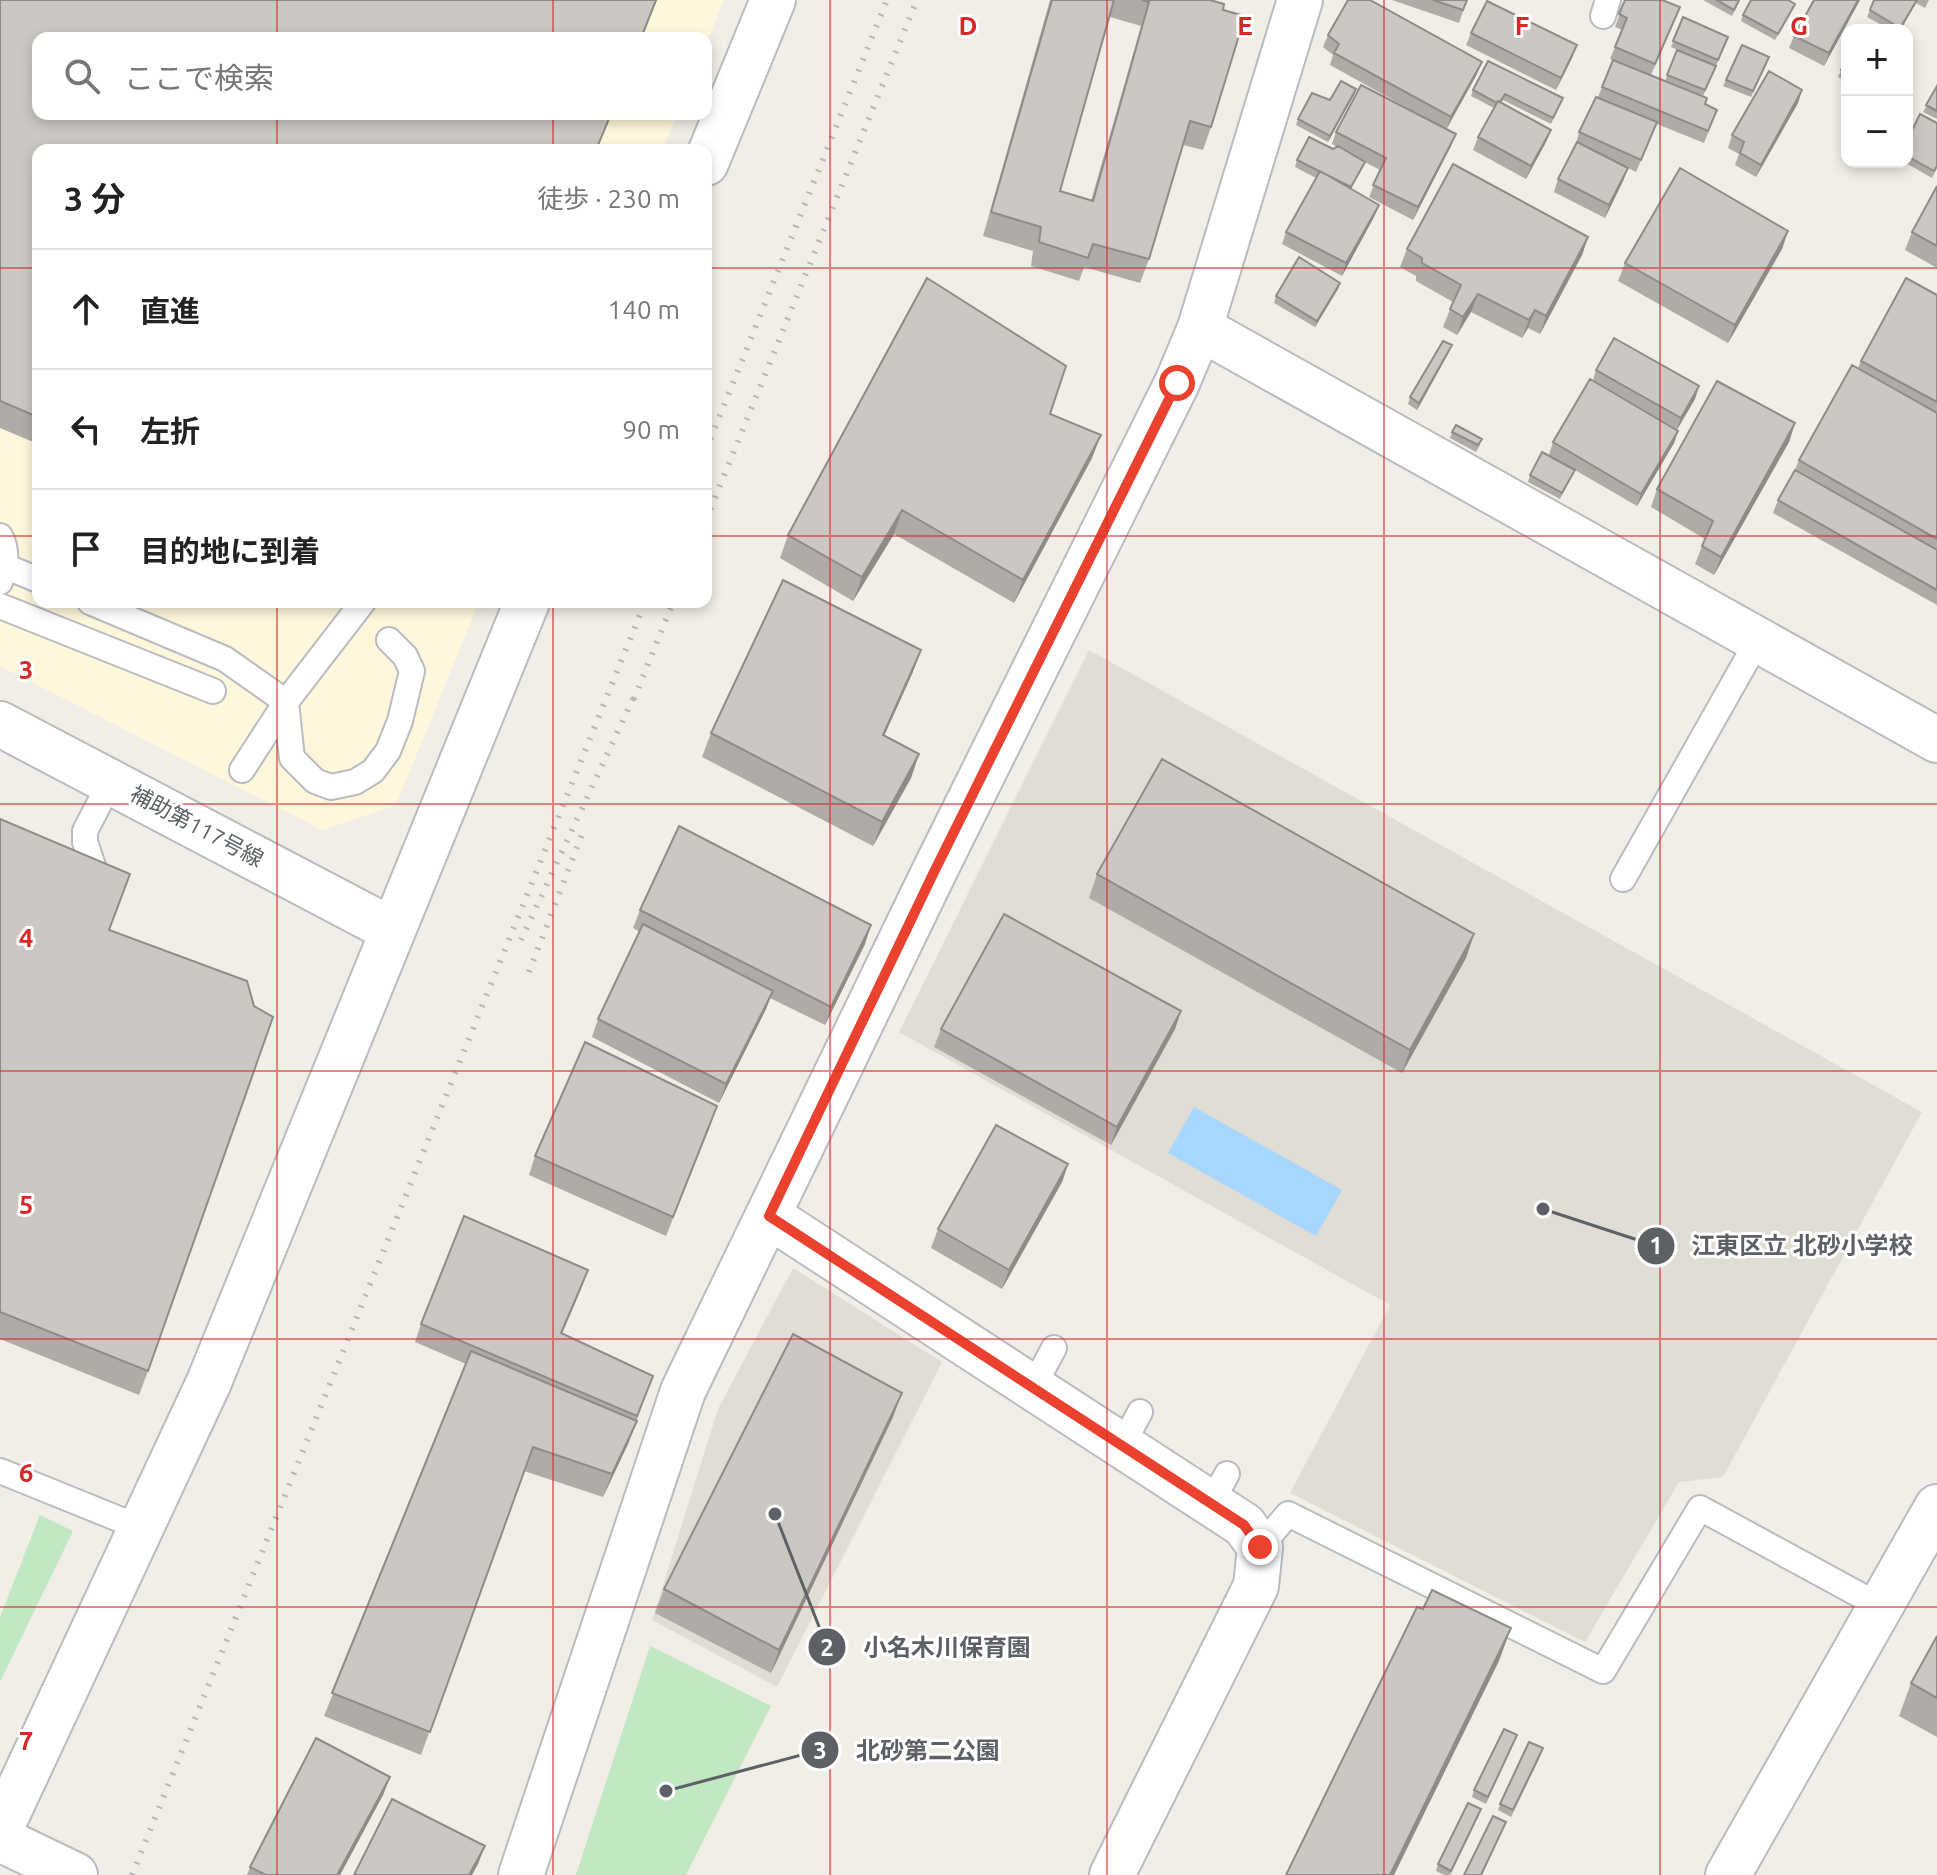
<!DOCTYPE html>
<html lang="ja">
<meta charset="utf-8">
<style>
body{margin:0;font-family:Ubuntu,"Noto Sans JP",sans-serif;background:#f2f2f2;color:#222}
.controls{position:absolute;right:24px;top:24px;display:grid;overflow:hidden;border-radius:16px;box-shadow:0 4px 12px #0003}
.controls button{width:72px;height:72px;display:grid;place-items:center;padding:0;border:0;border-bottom:2px solid #e0e0e0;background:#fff;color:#222;font:40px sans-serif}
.stop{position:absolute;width:24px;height:24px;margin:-18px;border:6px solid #eb4230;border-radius:50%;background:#fff}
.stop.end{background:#eb4230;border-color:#fff;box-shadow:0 2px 8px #0008}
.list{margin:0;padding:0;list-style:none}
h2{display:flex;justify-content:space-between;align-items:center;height:104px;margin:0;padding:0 32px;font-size:34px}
h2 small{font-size:26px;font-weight:400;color:#767676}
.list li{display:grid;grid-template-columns:52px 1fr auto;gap:24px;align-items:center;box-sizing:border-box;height:120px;padding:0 32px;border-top:2px solid #e0e0e0}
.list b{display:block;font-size:30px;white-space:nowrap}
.list em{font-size:26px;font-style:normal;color:#767676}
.icon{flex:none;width:44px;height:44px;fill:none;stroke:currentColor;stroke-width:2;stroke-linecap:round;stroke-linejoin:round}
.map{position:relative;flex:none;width:1937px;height:1875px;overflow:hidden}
.search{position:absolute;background:#fff;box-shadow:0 4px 12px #0003;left:32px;top:32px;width:680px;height:88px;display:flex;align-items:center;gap:20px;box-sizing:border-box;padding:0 28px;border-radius:16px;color:#767676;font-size:30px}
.panel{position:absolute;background:#fff;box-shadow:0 4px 12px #0003;left:32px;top:144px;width:680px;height:464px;border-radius:16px}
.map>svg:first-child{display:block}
.commercial{fill:#fef7dc}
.education{fill:#e0ddd4}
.green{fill:#c2e7c3}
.water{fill:#a7d7ff}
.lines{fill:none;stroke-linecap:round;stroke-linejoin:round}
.service-casing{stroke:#b8bbc0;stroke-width:28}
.minor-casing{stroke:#b8bbc0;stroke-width:48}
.tertiary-casing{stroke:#b8bbc0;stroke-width:48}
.service{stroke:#fff;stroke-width:24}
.minor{stroke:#fff;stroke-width:44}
.tertiary{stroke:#fff;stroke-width:44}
.rail{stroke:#b6b7b7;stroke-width:6;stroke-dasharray:2 10;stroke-linecap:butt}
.wall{fill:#afaca8;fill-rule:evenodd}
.shaded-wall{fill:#8e8c88}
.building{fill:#cbc8c3;stroke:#8e8c88;stroke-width:2}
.route{stroke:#eb4230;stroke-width:10}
.grid{fill:none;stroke:#d62828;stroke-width:2;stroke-opacity:0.55}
.labels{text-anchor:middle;stroke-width:6;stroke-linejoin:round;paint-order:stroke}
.street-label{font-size:22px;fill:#5d6166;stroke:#fff}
.grid-label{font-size:26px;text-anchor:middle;font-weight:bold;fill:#d62828;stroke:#fff;stroke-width:6;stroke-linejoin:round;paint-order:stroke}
.leader{fill:none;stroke:#5d6166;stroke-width:3}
.callout-dot{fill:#5d6166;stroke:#fff;stroke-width:3}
.mark-label{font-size:24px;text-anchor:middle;font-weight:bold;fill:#fff}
.callout-label{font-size:24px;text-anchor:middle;font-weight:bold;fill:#5d6166;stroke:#fff;stroke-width:6;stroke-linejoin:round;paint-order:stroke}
</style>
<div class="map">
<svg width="1937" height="1875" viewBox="0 0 1937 1875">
<rect width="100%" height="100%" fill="#f0eee6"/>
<path class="commercial" d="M0,0H724L706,44V38H38V114H677L663,150H38V602H479L396,805L322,830L0,666Z"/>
<path class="education" d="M1089,650L1922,1112L1723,1477L1679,1482L1585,1642L1290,1493L1390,1305L899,1032Z
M793,1268L942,1362L777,1687L652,1620L718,1409Z"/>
<path class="green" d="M40,1515L73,1531L0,1682V1617Z
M650,1646L771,1706L686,1875H576Z"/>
<path class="water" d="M1194,1107L1342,1190L1316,1236L1168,1153Z"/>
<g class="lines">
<g class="service-casing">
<path id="service" d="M1603,16L1608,0
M0,536C8,549 6,568 0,582
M0,564L38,580
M90,602L225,659L286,702L292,758L315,781L331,787L355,782L373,771L388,751L400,721L412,671L405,656L389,640
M0,606L213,691
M242,770L286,702L363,602
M97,878L85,842V831L111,781
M1623,879L1758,640
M1033,1387L1054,1348
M1122,1446L1140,1412
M0,1471L141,1528
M1211,1503L1227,1474
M1260,1547L1288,1514L1603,1671L1700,1508L1880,1606"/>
</g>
<g class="minor-casing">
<path id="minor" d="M1200,328L1937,740
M769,1216L1244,1525L1260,1547L1256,1586L1112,1875
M521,1875L683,1391L934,872L1177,383L1200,328L1300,0
M1728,1875L1937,1507"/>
</g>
<g class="tertiary-casing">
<path id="tertiary" d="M706,163L773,0
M0,724L392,930
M0,1830L209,1382L527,602
M0,1839L75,1875"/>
</g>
<use href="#service" class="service"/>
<use href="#minor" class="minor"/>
<use href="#tertiary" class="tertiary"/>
<path class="rail" d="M706,450L887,0
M706,520L917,0
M634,699L673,602
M521,940L637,690
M529,972L582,834
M132,1875L645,602"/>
</g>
<path class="wall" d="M0,0H657L642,38H38V444L0,428Z
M1050,0H1210L1211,127L1203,150L1183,145L1149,259L1140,283L1084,267L1079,281L1031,266L1033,251L983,236ZM1110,17L1141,26L1091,201L1060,191Z
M1392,0H1467L1459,23Z
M1625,0L1675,20L1651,75L1665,81L1677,50L1716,66L1703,96L1705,104L1717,110L1704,143L1657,124L1636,172L1628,168L1623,181L1605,218L1554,192L1558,179L1576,144L1579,132L1598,97L1613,60L1610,59L1622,30L1615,27Z
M1703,0H1740L1732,16Z
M1814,0H1860L1824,66L1789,48L1794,36Z
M1874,0H1929L1925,8L1916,3L1901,30H1891L1867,17Z
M1792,10L1775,40L1741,21L1743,15Z
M1683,17L1726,43L1716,66L1671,47Z
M1471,33L1572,58L1556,90L1466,45Z
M1328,35L1477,74L1446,129L1451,146L1413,220L1369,197L1380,170L1365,162L1351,189L1379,205L1374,217L1342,276L1282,244L1286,232L1316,178L1295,167L1297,160L1337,147L1332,144L1336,132L1431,121L1330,65L1333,55L1323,47Z
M1847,58V81L1838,77Z
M1767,63L1751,97L1723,86L1726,80Z
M1937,86V119L1923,112Z
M1356,89L1328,142L1296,125L1298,119L1330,100Z
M1473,90L1563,98L1551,124L1503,100L1501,103L1551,130L1546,142L1526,179L1473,150L1478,137L1494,108L1471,96Z
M1802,90L1798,103L1756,177L1735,165L1739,154L1728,148L1732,135Z
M1937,123V168L1932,178L1904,162H1907V140Z
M1937,186V268L1905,250L1912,232Z
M1788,231L1782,249L1728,343L1618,281L1625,263Z
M1588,237L1582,255L1540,334L1528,328L1522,338L1471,312L1457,335L1443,327L1453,302L1416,281V276L1400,267L1407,249Z
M1338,289L1315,327L1274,303L1276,296Z
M1937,295V605L1773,513L1778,500L1795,470L1799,460L1858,368L1861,361Z
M1452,345L1449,352L1417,410L1408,404L1410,397Z
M1596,370L1699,386L1695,399L1677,430L1678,431L1674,443L1637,506L1575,470L1560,499L1528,482L1530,475L1574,469L1549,455L1553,442L1593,380Z
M1050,414L1092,458L1014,603L894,534L853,601L780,558L788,535Z
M1795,423L1789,442L1714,575L1695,564L1705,539L1651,507L1657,489Z
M1452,432L1480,445L1476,452L1450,438Z
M921,650L912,674L884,736L919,754L911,778L873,846L702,757L711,733Z
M0,819L109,930L148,1371L139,1395L0,1339Z
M1097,874L1474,934L1466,958L1402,1073L1089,898Z
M640,910L865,944L825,1025L770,998L766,1009L719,1103L592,1037L598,1019L640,932L633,928Z
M1181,1011L1175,1029L1111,1145L934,1047L941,1029Z
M711,1124L666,1236L529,1175L535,1156Z
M1068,1164L1062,1182L1002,1289L931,1248L938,1229Z
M581,1289L562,1334L653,1376L628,1444L603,1497L524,1471L421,1755L324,1716L466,1364L415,1342L421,1324Z
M893,1417L771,1673L655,1613L664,1589Z
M1937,1636V1737L1899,1716L1911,1683Z
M1517,1735L1486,1804L1472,1797L1474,1790Z
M1541,1755L1511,1817L1498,1810L1500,1804Z
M390,1777L383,1795L340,1875H247L250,1867Z
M1479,1815L1450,1875H1444L1436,1871L1438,1864Z"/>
<path class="shaded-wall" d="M1858,0H1860L1824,66L1829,53Z
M1577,45L1572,58L1556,90L1561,78Z
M1482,62L1477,74L1446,130L1451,117Z
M1356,89L1354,95L1328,142L1330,136Z
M1802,90L1798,103L1756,177L1761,165Z
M1551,130L1546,142L1526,179L1531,166Z
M1456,134L1451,146L1413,220L1418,207Z
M1628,168L1623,181L1605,218L1609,205Z
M1379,205L1374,217L1342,276L1346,263Z
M1788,231L1782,249L1728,343L1735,325Z
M1588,237L1582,255L1540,334L1546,316Z
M1340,283L1338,289L1315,327L1317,321Z
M1478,294L1471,312L1457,335L1463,317Z
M1535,310L1528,328L1522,338L1529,320Z
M1452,345L1449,352L1417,410L1419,403Z
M1699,386L1695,399L1676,431L1681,418Z
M1795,423L1789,442L1714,575L1721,557Z
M1678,431L1674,443L1637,506L1641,494Z
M1101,435L1092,458L1014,603L1023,580Z
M902,510L894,534L853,601L862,577Z
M921,650L912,674L874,758L883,735Z
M919,754L911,778L873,846L882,822Z
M871,925L865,944L825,1025L831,1007Z
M1474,934L1466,958L1402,1073L1410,1050Z
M773,991L766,1009L719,1103L726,1084Z
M1181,1011L1175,1029L1111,1145L1117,1127Z
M1068,1164L1062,1182L1002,1289L1009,1270Z
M588,1270L581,1289L554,1351L561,1333Z
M653,1376L631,1432L637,1421L628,1444L603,1497L612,1474L631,1433Z
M902,1393L893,1417L771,1673L779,1650Z
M1511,1628L1499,1661L1394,1875H1390Z
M390,1777L383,1795L340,1875H337Z
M485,1846L478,1864L472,1875H469Z"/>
<path class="building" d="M0,0H656L641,38H38V114H611L596,150H38V417L0,401Z
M1052,0H1114L1060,191L1093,201L1149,2L1142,0H1210L1224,4L1223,10L1245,16L1211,127L1190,121L1149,259L1093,244L1088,258L1039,242L1041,227L991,212Z
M1348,0H1370L1482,62L1451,117L1334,53L1339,44L1328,35Z
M1433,0H1467L1463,10Z
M1625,0H1662L1680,7L1655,64L1615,47L1627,18L1619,14Z
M1717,0H1739L1734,10Z
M1751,0H1788L1795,4L1778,34L1743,15Z
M1814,0H1858L1829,53L1794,36Z
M1874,0H1917L1900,28L1870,10Z
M1487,1L1577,45L1561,78L1471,33Z
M1683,17L1728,37L1718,60L1673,41Z
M1742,45L1769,57L1753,91L1726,80Z
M1677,50L1716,66L1705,90L1667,75Z
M1847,58V73L1841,70Z
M1613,60L1707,98L1705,104L1717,110L1708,131L1602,87Z
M1488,61L1563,98L1553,118L1505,94L1500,102L1498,101L1497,103L1473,90Z
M1769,71L1802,90L1761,165L1740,153L1744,142L1732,135Z
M1341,81L1356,89L1330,136L1298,119L1312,93L1330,100Z
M1361,85L1456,134L1418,207L1373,185L1386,158L1336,132Z
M1937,86V111L1926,105Z
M1596,97L1657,122L1641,160L1579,132Z
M1498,101L1551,130L1531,166L1478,137Z
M1920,114L1937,123V166L1934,171L1907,156V140Z
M1309,137L1333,149L1338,146L1365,162L1351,187L1297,160Z
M1577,142L1628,168L1609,205L1558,179Z
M1453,164L1588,237L1546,316L1535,310L1529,320L1478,294L1463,317L1450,309L1461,285L1422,263V258L1407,249Z
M1680,168L1788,231L1735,325L1625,263Z
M1320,171L1379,205L1346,263L1286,232Z
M1937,186V246L1912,232Z
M1299,257L1340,283L1317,321L1276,296Z
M927,278L1066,366L1050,414L1101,435L1023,580L902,510L862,577L788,535Z
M1906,278L1937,295V402L1861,361Z
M1614,338L1699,386L1681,418L1596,370Z
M1443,341L1452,345L1419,403L1410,397Z
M1852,365L1937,413V539L1799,460Z
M1590,379L1678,431L1641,494L1553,442Z
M1717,381L1795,423L1721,557L1702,546L1713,521L1657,489Z
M1456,425L1482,439L1478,445L1452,432Z
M1542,452L1575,470L1562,493L1530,475Z
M1795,470L1937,550V590L1778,500Z
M783,580L921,650L883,735L919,754L882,822L711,733Z
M1162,759L1474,934L1410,1050L1097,874Z
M0,819L130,874L109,930L247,981L254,1006L273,1017L148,1371L0,1312Z
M679,826L871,925L831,1007L640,910Z
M1004,914L1181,1011L1117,1127L941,1029Z
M643,924L773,991L726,1084L598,1019Z
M585,1042L717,1106L673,1217L535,1156Z
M996,1125L1068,1164L1009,1270L938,1229Z
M464,1216L588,1270L561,1333L653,1376L637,1416L421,1324Z
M793,1334L902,1393L779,1650L664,1589Z
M471,1351L637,1421L612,1474L533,1447L430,1732L332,1693Z
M1432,1590L1511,1628L1390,1875H1286L1417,1607L1423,1609Z
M1937,1636V1698L1911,1683Z
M1504,1729L1517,1735L1488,1797L1474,1790Z
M316,1738L390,1777L337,1875H266L250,1867Z
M1529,1742L1543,1748L1513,1810L1500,1804Z
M392,1799L485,1846L469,1875H354Z
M1468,1803L1481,1809L1451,1871L1438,1864Z
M1493,1816L1506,1822L1481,1875H1464Z"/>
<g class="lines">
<path class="route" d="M1177,383L934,872L769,1216L1244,1525L1260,1547"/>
</g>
<path class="grid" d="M277,0V38M553,0V38M830,0V1875M1107,0V1875M1384,0V1875M1660,0V1875M277,114V150M553,114V150M0,268H38M706,268H1937M0,536H38M706,536H1937M277,602V1875M553,602V1875M0,804H1937M0,1071H1937M0,1339H1937M0,1607H1937"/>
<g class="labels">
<g class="street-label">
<text transform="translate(197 826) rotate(28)" y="8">補助第117号線</text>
</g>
</g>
<g class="grid-label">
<text x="968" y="35">D</text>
<text x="1245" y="35">E</text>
<text x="1522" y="35">F</text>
<text x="1799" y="35">G</text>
<text x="26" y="679">3</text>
<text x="26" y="947">4</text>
<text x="26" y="1214">5</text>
<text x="26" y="1482">6</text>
<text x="26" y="1750">7</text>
</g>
<path class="leader" d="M1543 1209L1656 1246M775 1514L827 1647M666 1791L820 1750"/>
<g class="callout-dot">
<circle cx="1543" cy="1209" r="8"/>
<circle cx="775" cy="1514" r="8"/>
<circle cx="666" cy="1791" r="8"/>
<circle cx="1656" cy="1246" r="20"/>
<circle cx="827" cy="1647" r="20"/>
<circle cx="820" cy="1750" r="20"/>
</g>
<g class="mark-label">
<text x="1656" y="1254">1</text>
<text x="827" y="1656">2</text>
<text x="820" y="1759">3</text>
</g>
<g class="callout-label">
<text x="1802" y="1254">江東区立 北砂小学校</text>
<text x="947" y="1656">小名木川保育園</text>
<text x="928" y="1759">北砂第二公園</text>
</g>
</svg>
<div class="controls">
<button>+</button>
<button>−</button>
</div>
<div class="stop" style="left:1177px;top:383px"></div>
<div class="stop end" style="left:1260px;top:1547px"></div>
<div class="search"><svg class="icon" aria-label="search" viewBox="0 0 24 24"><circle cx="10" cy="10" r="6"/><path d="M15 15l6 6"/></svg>ここで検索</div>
<section class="panel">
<h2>3 分<small>徒歩 · 230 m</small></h2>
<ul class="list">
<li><svg class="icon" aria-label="ahead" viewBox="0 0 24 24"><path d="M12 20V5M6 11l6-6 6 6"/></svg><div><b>直進</b></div><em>140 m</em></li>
<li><svg class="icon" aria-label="left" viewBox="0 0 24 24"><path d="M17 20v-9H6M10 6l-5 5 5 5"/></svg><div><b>左折</b></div><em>90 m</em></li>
<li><svg class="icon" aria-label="arrive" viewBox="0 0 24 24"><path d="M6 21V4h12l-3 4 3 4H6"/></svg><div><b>目的地に到着</b></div></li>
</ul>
</section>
</div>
